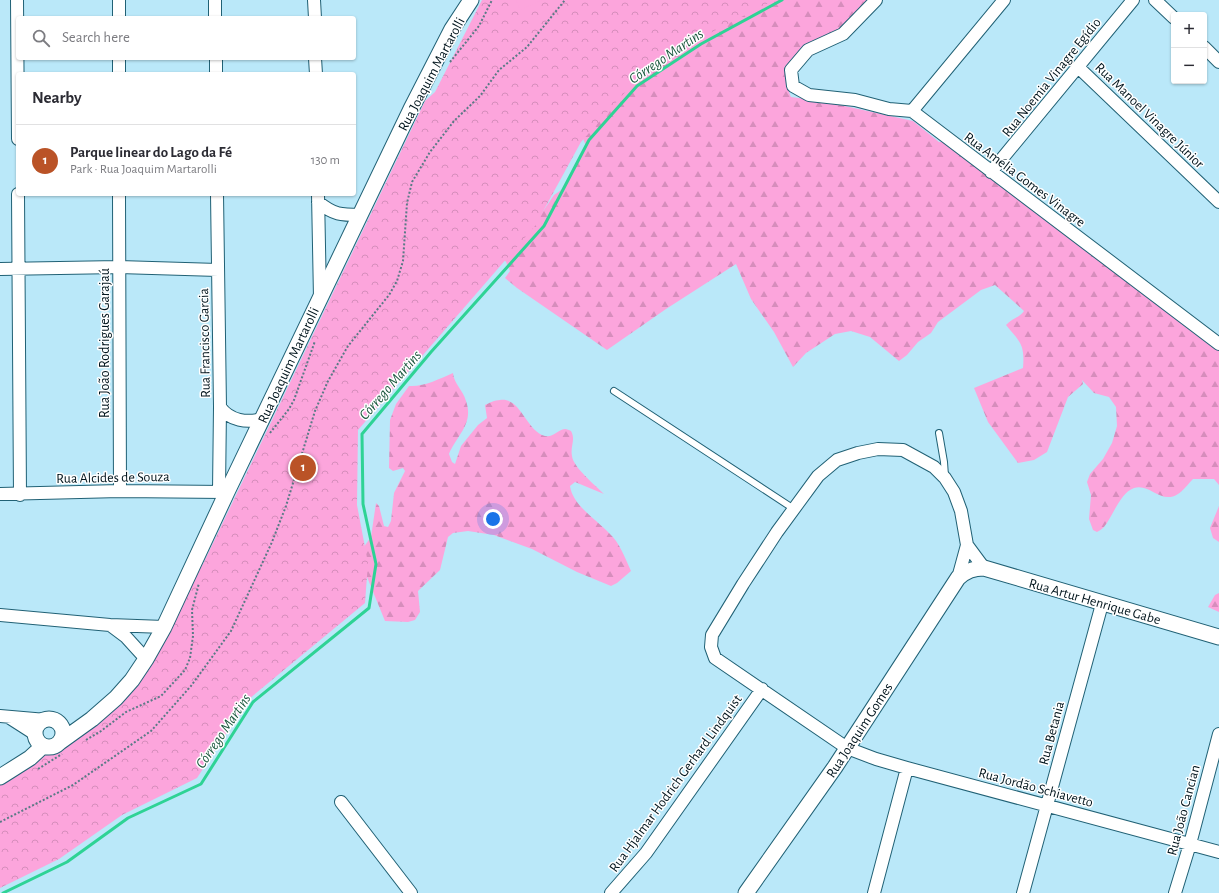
<!DOCTYPE html>
<meta charset="utf-8">
<style>
body{margin:0;font-family:"Alegreya Sans",sans-serif;background:#f2f2f3;color:#2b2b33}
.controls{position:absolute;right:12px;top:12px;display:grid;overflow:hidden;border-radius:4px;box-shadow:0 1px 3px #0004}
.controls button{width:36px;height:36px;display:grid;place-items:center;padding:0;border:0;border-bottom:1px solid #e1e1e2;background:#fff;color:#2b2b33;font:20px sans-serif}
.you{position:absolute;left:493px;top:519px;width:14px;height:14px;margin:-10px;border:3px solid #fff;border-radius:50%;background:#1a73e8;box-shadow:0 0 0 6px #1a73e833}
.badge{display:grid;place-items:center;width:26px;height:26px;border-radius:50%;background:#ba5327;color:#fff;font-size:13px;font-weight:700}
.pin{position:absolute;translate:-50% -50%;border:2px solid #fff;box-shadow:0 1px 4px #0006}
.list{margin:0;padding:0;list-style:none}
h2{display:flex;justify-content:space-between;align-items:center;height:52px;margin:0;padding:0 16px;font-size:17px}
h2 small{font-size:13px;font-weight:400;color:#7c7c81}
.list li{display:grid;grid-template-columns:26px 1fr auto;gap:12px;align-items:center;box-sizing:border-box;height:72px;padding:0 16px;border-top:1px solid #e1e1e2}
.list b{display:block;font-size:15px;white-space:nowrap}
.list p{margin:0;font-size:13px;white-space:nowrap;color:#7c7c81}
.list em{font-size:13px;font-style:normal;color:#7c7c81}
.icon{flex:none;width:22px;height:22px;fill:none;stroke:currentColor;stroke-width:2;stroke-linecap:round;stroke-linejoin:round}
.map{position:relative;flex:none;width:1219px;height:893px;overflow:hidden}
.search{position:absolute;background:#fff;box-shadow:0 1px 3px #0004;left:16px;top:16px;width:340px;height:44px;display:flex;align-items:center;gap:10px;box-sizing:border-box;padding:0 14px;border-radius:4px;color:#7c7c81;font-size:15px}
.panel{position:absolute;background:#fff;box-shadow:0 1px 3px #0004;left:16px;top:72px;width:340px;height:124px;border-radius:4px}
.map>svg:first-child{display:block}
.forest{fill:url(#forest-firs)}
.park{fill:url(#park-crowns)}
.garden{fill:#fca5dc}
.lines{fill:none;stroke-linecap:round;stroke-linejoin:round}
.stream{stroke:#2ed395;stroke-width:3}
.service-casing{stroke:#216175;stroke-width:8}
.minor-casing{stroke:#216175;stroke-width:14}
.tertiary-casing{stroke:#216175;stroke-width:17}
.path{stroke:#597a86;stroke-width:2;stroke-dasharray:2 2;stroke-linecap:butt}
.service{stroke:#fff;stroke-width:6}
.minor{stroke:#fff;stroke-width:12}
.tertiary{stroke:#fff;stroke-width:15}
.labels{text-anchor:middle;stroke-width:3;stroke-linejoin:round;paint-order:stroke}
.street-label{font-size:14px;fill:#00141c;stroke:#fff}
.water-label{font-size:15px;font-style:italic;fill:#1c583f;stroke:#fff}
</style>
<div class="map">
<svg width="1219" height="893" viewBox="0 0 1219 893">
<defs>
<pattern id="forest-firs" width="22" height="20" patternUnits="userSpaceOnUse"><rect width="22" height="20" fill="#fca5dc"/><path d="M5 1l3.5 6h-7zM16 11l3.5 6h-7z" fill="#d68dbc"/></pattern>
<pattern id="park-crowns" width="20" height="18" patternUnits="userSpaceOnUse"><rect width="20" height="18" fill="#fca5dc"/><path d="M2 6a3 3 0 1 1 6 0M12 15a3 3 0 1 1 6 0" fill="none" stroke="#d68dbc"/></pattern>
</defs>
<rect width="100%" height="100%" fill="#bae8f9"/>
<path class="forest" d="M759,0H878C871,9 864,21 855,29C837,45 775,65 791,97L822,101L913,121L939,142H949L1219,348V485L1214,479H1193C1188,484 1183,491 1178,494C1161,505 1150,483 1134,488C1120,493 1113,516 1104,527C1102,529 1099,531 1097,532L1093,530L1089,519L1091,495L1087,482L1090,474L1103,459L1112,443L1117,426L1116,407L1109,397L1094,393L1082,380L1083,384L1068,397L1047,452L1034,460L1018,463L988,422L974,388L1023,368C1025,344 1020,342 1006,325C1012,318 1019,318 1024,311L995,285L981,290L938,322L931,333L918,342L907,355L899,361L870,337L851,331L835,334L806,353L793,367L774,332L751,299L736,264L666,309L607,350L517,288L505,278L510,271L506,262L493,244L537,220L554,195L564,188L586,146L580,131L603,92Z
M453,373C454,384 463,390 466,401C474,424 457,435 449,454L452,462L455,464L461,446L478,425L487,418L485,405C489,403 495,400 500,400C521,397 526,431 545,436C553,438 557,430 565,429C567,429 569,430 571,431C576,440 570,446 572,456C573,467 595,485 604,494L575,482L570,486C573,506 596,519 609,533C620,543 625,558 631,571L617,583L611,586L577,572L532,549L494,535L468,531L453,533L448,537L440,570L418,591L420,612L415,620L408,622L385,621L358,555L371,537L376,503L379,506L384,526L388,527L391,521L394,493L405,471L403,468L393,471L389,468L390,420L396,404L409,386C424,387 439,379 453,373Z
M1219,506V542L1213,538L1210,528Z
M1219,593V612L1208,607L1215,595Z"/>
<path class="park" d="M482,0H774L689,44L636,80L581,142L535,226L358,430L357,505L368,563L365,603L249,699L197,778L122,815L59,859L0,888V780L76,733L122,697L203,564L425,101L435,92Z"/>
<path class="garden" d="M516,0H542L520,10Z"/>
<g class="lines">
<path class="stream" d="M3,893L67,862L128,818L201,784L253,702L369,608L376,564L363,504L362,434L431,352L544,226L589,140L637,86L701,44L782,0"/>
<g class="service-casing">
<path id="service" d="M614,391L794,509
M939,433L944,462L945,476"/>
</g>
<g class="minor-casing">
<path id="minor" d="M17,0L18,139
M119,0V18
M215,0V18
M314,0L315,18
M876,0L843,34L808,50L791,70L793,86L809,95L855,100L889,109L912,111L1219,344
M1155,0L1174,18
M1204,47L1219,62
M119,58V74
M216,58V74
M315,58L316,74
M1078,67L1219,202
M912,111L1004,0
M991,172L1133,0
M18,194L20,495
M119,194L120,491
M217,194L220,407L219,491
M318,194L320,298
M318,202C334,215 341,215 360,215
M0,269L119,267L218,270
M220,407C230,421 247,423 262,419
M0,494L120,491L225,492
M967,545L984,568
M958,578L967,545L961,511L954,492L945,478L934,467L903,450L878,449L858,453L837,460L818,476L777,532L743,584L712,635L711,647L715,658L847,748L876,759L907,768L1219,852
M0,615L110,625L164,627
M110,625L126,637L146,659
M0,716L46,720
M10,718L35,734
M341,802L411,893
M611,893L646,853L762,689
M874,893L907,768
M1023,893L1102,604
M1175,893L1190,844L1219,734"/>
</g>
<g class="tertiary-casing">
<path id="tertiary" d="M35 733a14 14 0 1 1 28 0a14 14 0 1 1-28 0Z
M60,742L92,719L116,698L132,680L146,659L164,627L227,492L411,109L452,29L471,0
M0,777L30,758L43,746
M746,893L835,767L958,578C966,571 973,568 984,568L1219,637"/>
</g>
<path class="path" d="M450,62L479,26L492,0
M270,433L289,409L294,400L315,341
M86,740L101,731L126,712L161,696L185,670L190,658L193,636L192,610L199,583
M38,769L62,754
M0,822L73,785L151,731L191,686L231,631L272,542L286,506L315,411L328,381L348,346L389,295L397,281L403,261L407,203L412,182L430,152L454,121L480,96L499,70L527,47L565,0"/>
<use href="#service" class="service"/>
<use href="#minor" class="minor"/>
<use href="#tertiary" class="tertiary"/>
</g>
<g class="labels">
<g class="street-label">
<text transform="translate(431 74) rotate(-62)" y="5">Rua Joaquim Martarolli</text>
<text transform="translate(1051 77) rotate(-51)" y="5">Rua Noemia Vinagre Egídio</text>
<text transform="translate(1150 115) rotate(44)" y="5">Rua Manoel Vinagre Júnior</text>
<text transform="translate(1025 179) rotate(37)" y="5">Rua Amélia Gomes Vinagre</text>
<text transform="translate(104 343) rotate(-90)" y="5">Rua João Rodrigues Garajaú</text>
<text transform="translate(204 343) rotate(-91)" y="5">Rua Francisco Garcia</text>
<text transform="translate(288 365) rotate(-65)" y="5">Rua Joaquim Martarolli</text>
<text transform="translate(113 477) rotate(-1)" y="5">Rua Alcides de Souza</text>
<text transform="translate(1095 601) rotate(16)" y="5">Rua Artur Henrique Gabe</text>
<text transform="translate(859 730) rotate(-57)" y="5">Rua Joaquim Gomes</text>
<text transform="translate(1051 733) rotate(-75)" y="5">Rua Betania</text>
<text transform="translate(675 783) rotate(-54)" y="5">Rua Hjalmar Hodrich Gerhard Lindquist</text>
<text transform="translate(1036 787) rotate(15)" y="5">Rua Jordão Schiavetto</text>
<text transform="translate(1183 810) rotate(-75)" y="5">Rua João Cancian</text>
</g>
<g class="water-label">
<text transform="translate(666 56) rotate(-34)" y="5">Córrego Martins</text>
<text transform="translate(390 385) rotate(-49)" y="5">Córrego Martins</text>
<text transform="translate(223 731) rotate(-56)" y="5">Córrego Martins</text>
</g>
</g>
</svg>
<div class="controls">
<button>+</button>
<button>−</button>
</div>
<div class="you"></div>
<div class="pin badge" style="left:303px;top:468px">1</div>
<div class="search"><svg class="icon" aria-label="search" viewBox="0 0 24 24"><circle cx="10" cy="10" r="6"/><path d="M15 15l6 6"/></svg>Search here</div>
<section class="panel">
<h2>Nearby<small></small></h2>
<ul class="list">
<li><span class="badge">1</span><div><b>Parque linear do Lago da Fé</b><p>Park · Rua Joaquim Martarolli</p></div><em>130 m</em></li>
</ul>
</section>
</div>
